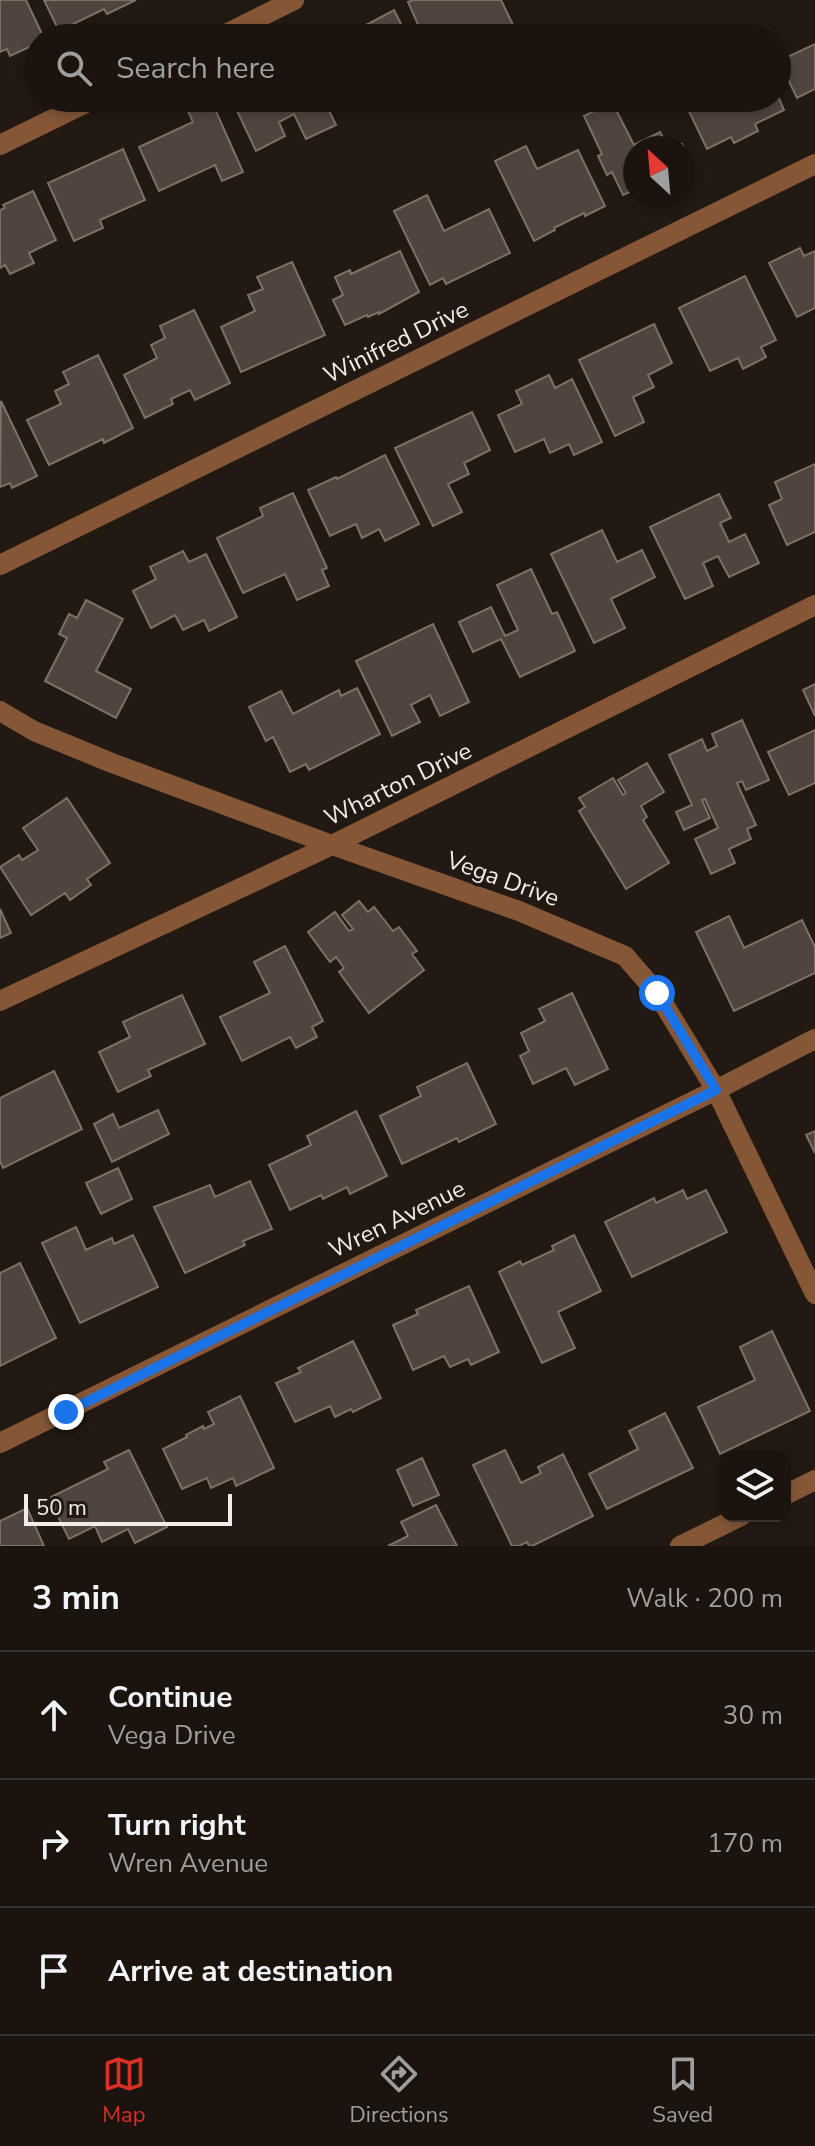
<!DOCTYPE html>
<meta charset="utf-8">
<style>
body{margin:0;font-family:"Nunito Sans",sans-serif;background:#231c17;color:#f1f3f6}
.controls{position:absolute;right:24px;bottom:24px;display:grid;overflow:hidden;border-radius:16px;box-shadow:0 4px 12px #0003}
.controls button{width:72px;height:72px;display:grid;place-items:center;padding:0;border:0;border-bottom:2px solid #38322e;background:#1a130e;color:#f1f3f6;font:40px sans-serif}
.compass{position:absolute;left:623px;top:136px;width:72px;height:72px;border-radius:50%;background:#1a130e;box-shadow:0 4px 12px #0003;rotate:334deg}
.scale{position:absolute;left:24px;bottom:20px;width:208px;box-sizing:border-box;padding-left:8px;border:4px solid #f2ebe7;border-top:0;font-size:22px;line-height:28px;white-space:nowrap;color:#f2ebe7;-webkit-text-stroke:6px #221912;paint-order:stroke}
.stop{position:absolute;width:24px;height:24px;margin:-18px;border:6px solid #1a73e8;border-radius:50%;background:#fff}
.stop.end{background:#1a73e8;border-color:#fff;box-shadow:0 2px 8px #0008}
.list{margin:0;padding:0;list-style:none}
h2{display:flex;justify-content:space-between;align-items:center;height:104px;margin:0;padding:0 32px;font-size:34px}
h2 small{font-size:26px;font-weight:400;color:#9f9e9e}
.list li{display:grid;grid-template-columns:52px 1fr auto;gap:24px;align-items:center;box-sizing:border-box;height:128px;padding:0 32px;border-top:2px solid #38322e}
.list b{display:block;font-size:30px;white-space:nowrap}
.list p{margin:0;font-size:26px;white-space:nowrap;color:#9f9e9e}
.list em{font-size:26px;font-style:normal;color:#9f9e9e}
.icon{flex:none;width:44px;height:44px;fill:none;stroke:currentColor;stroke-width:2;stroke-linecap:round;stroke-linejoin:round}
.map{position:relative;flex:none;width:815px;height:1546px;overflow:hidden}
.search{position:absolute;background:#1a130e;box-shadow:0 4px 12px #0003;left:24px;right:24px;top:24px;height:88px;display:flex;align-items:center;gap:20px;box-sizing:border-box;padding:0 28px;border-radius:44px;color:#9f9e9e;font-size:30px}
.sheet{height:488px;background:#1a130e}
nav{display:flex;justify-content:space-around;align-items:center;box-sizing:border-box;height:112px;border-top:2px solid #38322e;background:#1a130e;font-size:22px;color:#9f9e9e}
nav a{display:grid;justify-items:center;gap:4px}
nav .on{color:#d93025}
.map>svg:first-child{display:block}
.building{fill:#50453e;stroke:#7d7068;stroke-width:2}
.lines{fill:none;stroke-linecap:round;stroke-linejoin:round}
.minor{stroke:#855737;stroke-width:20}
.route{stroke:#1a73e8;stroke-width:10}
.labels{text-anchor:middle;stroke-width:7;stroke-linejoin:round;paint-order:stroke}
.street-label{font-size:24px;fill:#f2ebe7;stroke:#221912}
</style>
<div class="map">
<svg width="815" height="1546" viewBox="0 0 815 1546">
<rect width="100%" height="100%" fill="#221912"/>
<path class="building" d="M0,0H26L44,38H38V43L10,56L7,49L0,52Z
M44,0H136L107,14L104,9L59,31Z
M413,0H501L516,31L501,38H424L408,2Z
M394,10L408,38H337L370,23Z
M815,44V89L797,98L779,61Z
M777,94L784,110L755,124L758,131L734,143L731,137L707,149L687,107L706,98H777Z
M231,98H323L336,125L306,139L294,114L279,122L285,136L256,151Z
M211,100L243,172L222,181L215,165L159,191L139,147L193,122L188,111Z
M612,102L634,145L660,132L669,148H635V193L634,190L623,195L612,172L607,175L598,156L602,154L584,116Z
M682,144L693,166L683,171V148H674Z
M526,146L537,169L578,150L605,206L585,216L584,213L554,228L555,230L534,241L495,161Z
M123,149L145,200L100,220L103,228L74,241L48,183Z
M33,191L56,240L29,253L34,263L10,274L5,265L0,268V210L5,208L3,205Z
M427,195L444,231L489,209L510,253L446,284L443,278L430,285L394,211Z
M800,248L804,256L815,251V308L797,317L769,263Z
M400,251L419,292L379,314V312L368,317L367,315L345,325L333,300L343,295L335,277L350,270L351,274Z
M292,262L325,335L241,372L221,327L255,311L248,295L263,289L257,277Z
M745,276L776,340L761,347L766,357L743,369L738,358L710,371L679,308Z
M194,310L230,383L195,400L190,390L171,399L173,404L145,418L124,375L157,358L151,345L165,338L160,326Z
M654,324L672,363L648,375L654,387L633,397L644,422L615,436L579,360Z
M98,355L133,428L104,443L103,439L49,465L27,420L61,404L55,391L69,384L63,372Z
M549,375L555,388L572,379L602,442L574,455L569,444L550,453L544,439L515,452L498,415L522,404L516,391Z
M1,401L37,476L12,488L10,483L0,487Z
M472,412L490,450L464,463L469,474L448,484L462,512L433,526L395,448Z
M385,455L419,524L385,541L379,529L362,538L356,524L330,536L308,490L336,477L337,479Z
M815,464V532L787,545L769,505L782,499L775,482Z
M293,493L327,568L322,570L329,586L297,600L285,574L243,593L217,538L263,516L260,508Z
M719,494L731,518L720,523L729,542L745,534L759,563L729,577L718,556L703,563L713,586L685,599L650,527Z
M602,530L617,562L642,550L655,577L611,599L625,628L594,643L551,554Z
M183,551L189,562L206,554L237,617L209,631L204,620L183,630L175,615L151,628L133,591L156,579L150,567Z
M531,569L552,614L557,612L575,651L520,677L501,639L473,652L459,622L491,607L505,636L518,630L497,585Z
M86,600L123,619L96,671L131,689L116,718L45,681L67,638L59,634L69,614L77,618Z
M433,624L469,702L440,716L430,695L411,705L420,722L392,736L356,661Z
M815,684V716L803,690Z
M357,688L380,734L309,770L306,764L290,772L273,737L266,741L249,707L281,691L293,714L339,690L341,696Z
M742,720L769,780L746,790L742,781L737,783L756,825L747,829L751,839L729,849L735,863L711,874L695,839L718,828L705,799L702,800L710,818L684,830L676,812L692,805L669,755L702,739L707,751L717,746L712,734Z
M815,730V783L789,795L768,752Z
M647,763L664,792L641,806L647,817L643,820L669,863L626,889L579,811L585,807L579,798L613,778L623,795L626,793L618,780Z
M67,798L110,863L87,879L91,885L70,900L65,893L31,915L0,867L19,855L22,860L38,850L23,828Z
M359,901L368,912L374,907L393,931L399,927L417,951L412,954L424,970L369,1013L339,972L344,968L336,957L330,962L308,932L335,912L349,931L353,929L342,915Z
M0,909L11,933L0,938Z
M729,916L744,948L802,920L815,947V973L734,1011L696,932Z
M285,946L323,1021L312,1027L317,1037L296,1048L290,1037L242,1061L220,1017L270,993L254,962Z
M572,993L608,1069L575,1085L566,1068L533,1084L520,1056L529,1051L521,1033L545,1021L539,1009Z
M182,995L205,1044L148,1070L151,1076L118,1092L99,1052L130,1037L123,1022Z
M467,1063L496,1124L459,1142L457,1138L402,1164L380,1116L421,1096L417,1087Z
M54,1071L82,1129L3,1168L0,1161V1098Z
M158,1110L169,1134L112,1162L94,1124L113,1114L119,1128Z
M356,1111L387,1176L350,1194L347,1187L323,1199L321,1195L290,1210L269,1165L311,1145L307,1136Z
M815,1131V1153L806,1135Z
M118,1168L132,1199L101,1214L86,1183Z
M250,1181L272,1229L243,1241L245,1245L185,1273L154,1207L210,1185L215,1197Z
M683,1190L687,1199L706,1190L727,1232L632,1277L605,1222L654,1198L656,1203Z
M76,1227L86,1250L112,1238L114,1244L133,1235L158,1287L80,1323L42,1243Z
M574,1235L601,1291L558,1312L575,1348L542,1363L499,1272L520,1261L522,1265L554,1250L552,1246Z
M20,1263L56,1338L0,1366V1273Z
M469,1286L499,1352L471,1365L468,1359L450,1367L444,1356L413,1370L393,1325L418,1314L416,1310Z
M772,1331L810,1411L720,1454L698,1407L755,1380L740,1347Z
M353,1341L381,1398L353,1412L351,1409L335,1417L330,1406L295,1422L276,1383L301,1372L298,1368Z
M240,1396L274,1468L236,1486L233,1478L211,1488L207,1478L182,1489L163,1449L187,1437L186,1435L203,1426L204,1429L214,1424L208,1412Z
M665,1413L693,1468L607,1509L589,1474L638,1449L629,1431Z
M129,1450L167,1527L135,1543L128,1529L102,1542L95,1526L69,1539L49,1498L108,1469L104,1462Z
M505,1450L521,1483L541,1473L538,1467L563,1454L593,1516L532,1546H529L527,1542L519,1546H512L473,1465Z
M422,1458L439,1495L413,1506L397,1470Z
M436,1505L457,1546H388L408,1536L401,1522Z
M27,1508L44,1546H0V1521Z"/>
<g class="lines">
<path class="minor" d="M218,38L294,0
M0,145L96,98
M0,565L815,164
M0,711L34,731L112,763L332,845L519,911L625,956L657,993L716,1090L815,1294
M0,1001L332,845L815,605
M0,1443L716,1090L815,1039
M785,1495L815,1480
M680,1546L741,1516"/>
</g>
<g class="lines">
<path class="route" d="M66,1412L716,1090L657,993"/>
</g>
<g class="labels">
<g class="street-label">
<text transform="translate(396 342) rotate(-26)" y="8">Winifred Drive</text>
<text transform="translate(398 784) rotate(-26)" y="8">Wharton Drive</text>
<text transform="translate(503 879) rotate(20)" y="8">Vega Drive</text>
<text transform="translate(397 1219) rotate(-26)" y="8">Wren Avenue</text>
</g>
</g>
</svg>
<div class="controls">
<button><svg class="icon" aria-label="layers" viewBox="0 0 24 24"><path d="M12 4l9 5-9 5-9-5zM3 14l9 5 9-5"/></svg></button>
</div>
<svg class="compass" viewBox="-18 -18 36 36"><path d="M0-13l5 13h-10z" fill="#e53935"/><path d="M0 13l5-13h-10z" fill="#9f9e9e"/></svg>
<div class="scale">50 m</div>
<div class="stop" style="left:657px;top:993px"></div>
<div class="stop end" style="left:66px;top:1412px"></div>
<div class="search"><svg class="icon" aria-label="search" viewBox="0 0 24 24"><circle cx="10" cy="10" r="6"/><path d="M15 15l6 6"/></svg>Search here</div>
</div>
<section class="sheet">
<h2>3 min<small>Walk · 200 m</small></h2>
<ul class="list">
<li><svg class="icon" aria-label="ahead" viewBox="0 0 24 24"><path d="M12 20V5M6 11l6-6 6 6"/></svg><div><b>Continue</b><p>Vega Drive</p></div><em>30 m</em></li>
<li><svg class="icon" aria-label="right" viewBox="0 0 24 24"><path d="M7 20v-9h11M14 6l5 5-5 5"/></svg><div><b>Turn right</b><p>Wren Avenue</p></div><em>170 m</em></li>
<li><svg class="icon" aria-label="arrive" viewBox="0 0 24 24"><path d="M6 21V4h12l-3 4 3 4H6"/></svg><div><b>Arrive at destination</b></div></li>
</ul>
</section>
<nav>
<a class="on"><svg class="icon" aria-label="map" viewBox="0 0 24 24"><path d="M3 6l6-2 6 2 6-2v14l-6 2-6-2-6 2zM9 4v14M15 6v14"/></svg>Map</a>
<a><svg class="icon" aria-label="directions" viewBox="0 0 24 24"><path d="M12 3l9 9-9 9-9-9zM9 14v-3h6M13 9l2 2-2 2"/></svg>Directions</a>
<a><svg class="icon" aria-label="saved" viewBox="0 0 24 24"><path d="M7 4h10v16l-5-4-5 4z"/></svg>Saved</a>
</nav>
